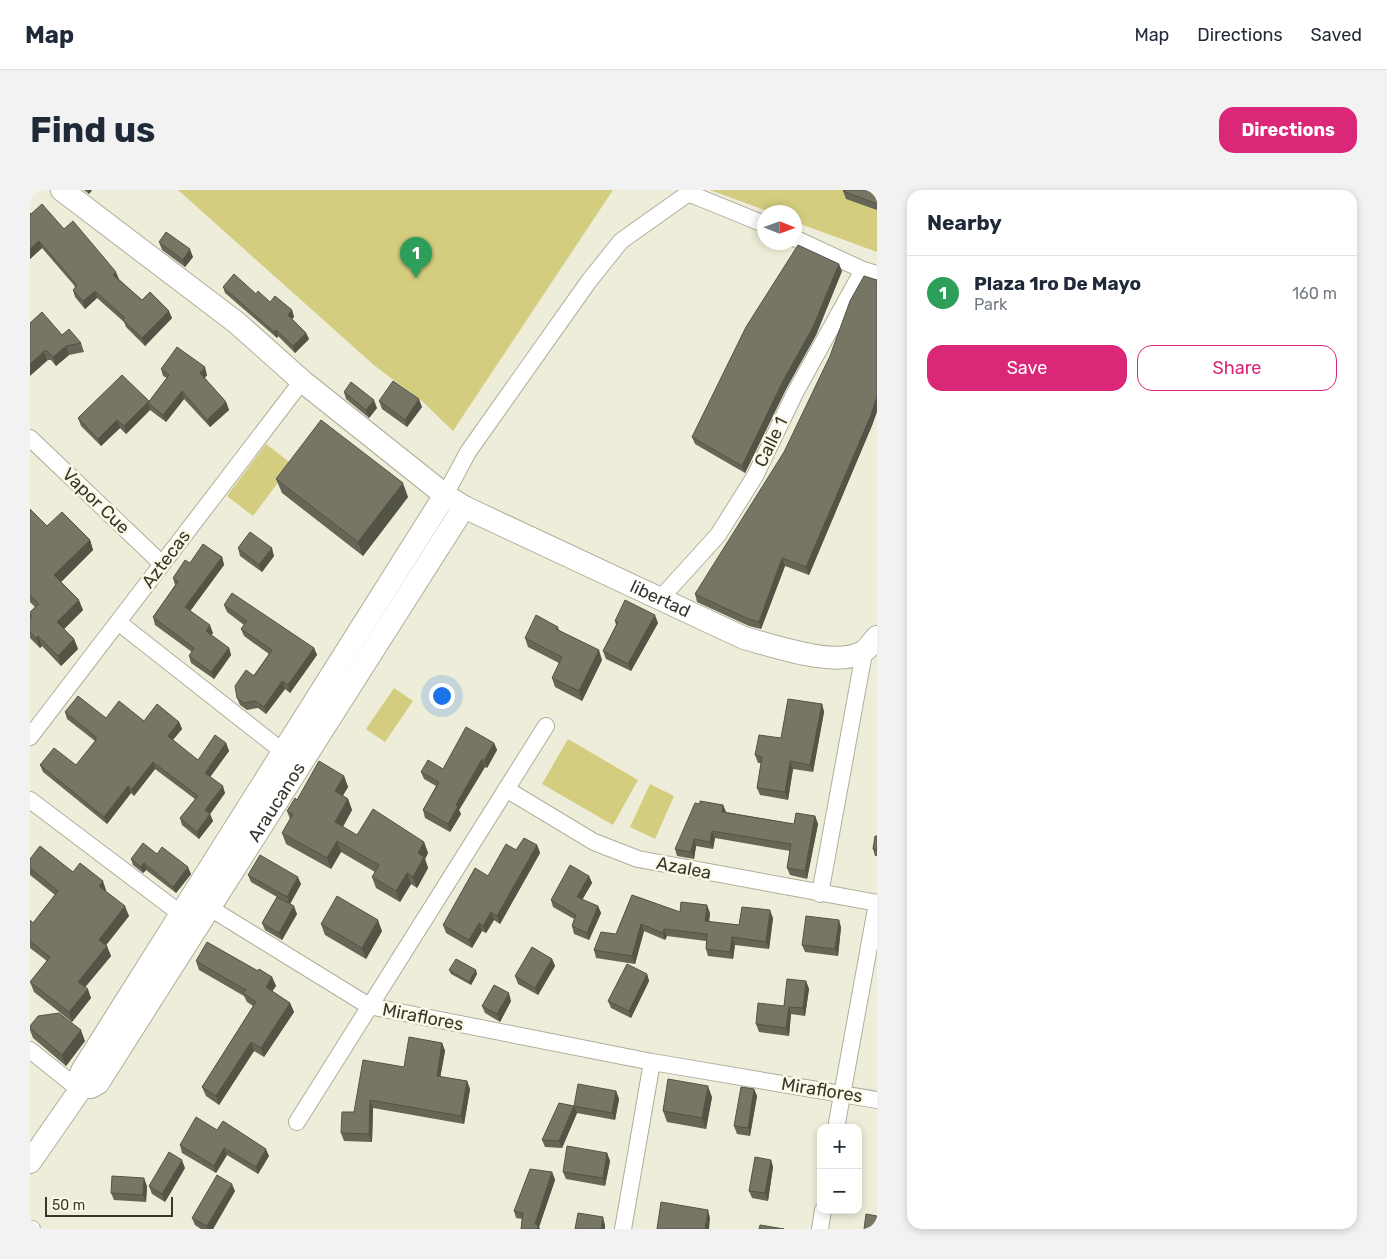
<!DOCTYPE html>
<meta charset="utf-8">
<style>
body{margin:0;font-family:Rubik,sans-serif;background:#f2f2f3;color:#1f2937}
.controls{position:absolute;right:15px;bottom:15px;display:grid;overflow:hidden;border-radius:10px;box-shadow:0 2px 8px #0003}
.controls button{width:45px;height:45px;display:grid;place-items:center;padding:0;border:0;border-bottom:1px solid #e0e1e3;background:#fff;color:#1f2937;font:25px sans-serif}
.compass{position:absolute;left:727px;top:15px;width:45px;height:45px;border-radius:50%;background:#fff;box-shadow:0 2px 8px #0003;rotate:91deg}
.scale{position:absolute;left:15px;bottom:12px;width:128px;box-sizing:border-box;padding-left:5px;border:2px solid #38372f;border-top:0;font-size:14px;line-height:18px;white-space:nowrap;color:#38372f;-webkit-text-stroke:4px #fcfae6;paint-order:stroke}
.you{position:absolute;left:411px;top:505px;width:18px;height:18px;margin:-12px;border:4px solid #fff;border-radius:50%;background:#1a73e8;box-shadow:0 0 0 8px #1a73e833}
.badge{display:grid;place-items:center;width:32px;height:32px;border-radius:50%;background:#db2777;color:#fff;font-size:16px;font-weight:700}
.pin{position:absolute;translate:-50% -41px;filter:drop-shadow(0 1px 2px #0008)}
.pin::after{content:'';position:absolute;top:26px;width:18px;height:15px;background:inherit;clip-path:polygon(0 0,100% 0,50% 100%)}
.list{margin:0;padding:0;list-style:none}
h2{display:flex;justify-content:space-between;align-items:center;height:65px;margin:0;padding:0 20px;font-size:21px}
h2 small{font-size:16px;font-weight:400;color:#747a83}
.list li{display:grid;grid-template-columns:32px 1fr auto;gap:15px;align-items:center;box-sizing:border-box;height:75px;padding:0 20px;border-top:1px solid #e0e1e3}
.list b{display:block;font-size:19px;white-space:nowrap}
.list p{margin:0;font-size:16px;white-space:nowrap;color:#747a83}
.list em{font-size:16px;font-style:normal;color:#747a83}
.actions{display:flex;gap:10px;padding:15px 20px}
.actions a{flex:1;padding:11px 0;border:1px solid #db2777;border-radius:15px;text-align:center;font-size:18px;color:#db2777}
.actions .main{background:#db2777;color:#fff}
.map{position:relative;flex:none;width:847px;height:1039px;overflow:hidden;border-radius:15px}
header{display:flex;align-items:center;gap:30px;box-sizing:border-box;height:70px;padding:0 25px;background:#fff;border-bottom:1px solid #e0e1e3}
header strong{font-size:24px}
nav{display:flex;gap:28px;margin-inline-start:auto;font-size:18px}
.intro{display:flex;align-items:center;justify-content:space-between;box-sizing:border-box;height:120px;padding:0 30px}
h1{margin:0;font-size:35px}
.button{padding:12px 22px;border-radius:15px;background:#db2777;color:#fff;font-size:18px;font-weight:700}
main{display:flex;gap:30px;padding:0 30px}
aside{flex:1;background:#fff;border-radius:15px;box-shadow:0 2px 8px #0003}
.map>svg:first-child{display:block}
.green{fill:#d4cd7f}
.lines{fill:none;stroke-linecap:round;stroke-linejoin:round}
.street-casing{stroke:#b0ae9b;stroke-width:18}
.secondary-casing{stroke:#b0ae9b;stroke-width:24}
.street{stroke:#fff;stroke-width:16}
.secondary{stroke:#fff;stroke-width:22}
.wall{fill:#666556}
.shaded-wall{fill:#535346}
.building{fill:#777664;stroke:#535346}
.labels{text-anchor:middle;stroke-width:5;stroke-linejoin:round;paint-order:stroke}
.street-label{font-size:18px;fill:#38372f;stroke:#fcfae6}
</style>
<header>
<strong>Map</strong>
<nav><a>Map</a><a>Directions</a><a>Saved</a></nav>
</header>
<div class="intro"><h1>Find us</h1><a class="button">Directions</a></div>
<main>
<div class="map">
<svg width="847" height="1039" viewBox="0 0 847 1039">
<rect width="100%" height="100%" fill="#eeedd9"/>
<path class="green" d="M148,0H583L423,241L393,212L345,176Z
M680,0H847V62L765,32L764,22H740Z
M236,254L262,274L223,326L197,306Z
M364,498L383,511L355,552L336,539Z
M538,549L608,590L583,635L512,594Z
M620,594L644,606L625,649L600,637Z"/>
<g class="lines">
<g class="street-casing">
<path id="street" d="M658,3L734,34
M764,48L833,80L847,84
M0,248L132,374
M415,305L438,262L559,91L591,51L663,0
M629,410L688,345L725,286L765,203L833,80
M88,432L261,568
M0,547L272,191
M476,599L564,652L608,669L847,713
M0,610L151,724L180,718L339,816L622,872L847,910
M790,704L834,463
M0,860L50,900
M267,932L516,536
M806,938L847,713
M0,1039H2
M593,1039L622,872
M790,1039L793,1020"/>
</g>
<g class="secondary-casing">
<g id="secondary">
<path id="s1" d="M32,0L207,133L272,191L415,305L434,317L714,448C745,456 803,477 831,463C838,460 842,452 847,447"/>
<path id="s2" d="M52,897H61L68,893L434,317"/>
<path d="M52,897L49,889L52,881L415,305"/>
<path d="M0,972L52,897"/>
</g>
</g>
<use href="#street" class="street"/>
<use href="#secondary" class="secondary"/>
</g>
<path class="wall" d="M54,0H62L59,4Z
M847,0V20L816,9L813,1Z
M0,23L34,39L112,110L142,128L115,156L96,137L94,132L67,108L55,119L45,107L43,100L45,97L43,94L12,58L0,69Z
M129,52L163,67L155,77L132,60Z
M812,81L786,145L756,199L715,283L665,254L662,247Z
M193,97L226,104L240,112L262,120L264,127L262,129L276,143L279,149L265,163L248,146L247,148L195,103Z
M0,133L51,153L54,162L39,165L26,176L21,170H18Z
M131,179L177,185L175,188L196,212L199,220L180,237L154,209L136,232L120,220L96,244L90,238L71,256L51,236L48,228L119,211L137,188L133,186Z
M314,202L347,218L339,228L316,209Z
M349,211L392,217L377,237L352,219Z
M843,233L779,385L755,376L731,439L719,436L667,412L665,404Z
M246,289L378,307L333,366L252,303Z
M0,319L17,336L60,350L63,360L31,392L53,420L34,439L44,449L48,459L31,476L12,456L10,458L0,448V422L5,417L0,412Z
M208,358L244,366L232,382L210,366Z
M192,367L194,375L160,421L183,443L181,445L199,458L201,465L184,489L161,473L159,466L162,462L125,435L123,427L145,395L143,388L160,373Z
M194,415L284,458L287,465L260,503L255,499L236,524L228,518L217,520L210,515L207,508L239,464L214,446L211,439L214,435L197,422Z
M585,431L628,433L601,481L576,469L573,461L586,435Z
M528,437L529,440L572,470L552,511L525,497L522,488L529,473L498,457L495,448Z
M792,514L794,522L783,582L763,579L758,610L730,605L727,598L731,573H728L725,565L751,548Z
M35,522L76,528L114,531L149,532L152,539L143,550L168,570L196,553L199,561L180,587L195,603L180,624L183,631L169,649L152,635L150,628L165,609L125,579L104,606L101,603L77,634L13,582L10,575H46L65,551L37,529Z
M464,553L467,560L457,578L455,577L429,620L431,624L420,642L395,628L393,620L406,596L394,589L391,582L413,579Z
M314,586L318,597L313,605L318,609L322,620L313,637L327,645L394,652L398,663L395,669L398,678L387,698L381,694L370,712L346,698L342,687L345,682L311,662L301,679L256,654L252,643L260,629L257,621L267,610Z
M670,614L693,615L696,622L764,634L785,626L788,634L777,689L760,685L757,678L760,661L685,648L683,659L666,656L664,669L647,666L645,659Z
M847,646V666H845L843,659Z
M507,655L510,663L470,734L464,730L456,743L452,741L442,758L416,743L413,735L458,686L486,660Z
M127,664L161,684L146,703L116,680L113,683L103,675L101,669Z
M0,669L43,682L76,700V701L99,726L76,755L81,766L55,797L61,808L42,832L4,802L0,792L17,771L0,758V730L3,733L25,705L0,685Z
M218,685L271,694L260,714L267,724L252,750L235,740L232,733L247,707L221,692Z
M559,686L562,693L552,710L568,716L571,723L559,750L544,744L542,736L544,729L523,717L521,710Z
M602,705L650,722L680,723L679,732L709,735L743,728L739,759L705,755L703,769L678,766L676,759V751L637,746L635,750L614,741L605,774L566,768L564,760L586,744Z
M291,734L352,741L336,769L295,745Z
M811,737L808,766L775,762L772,755Z
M522,769L525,776L508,805L488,794L485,786Z
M166,771L228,781L242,787L246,796L242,801L260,813L264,822L234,867L224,861L189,915L176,906L172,897L223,816L217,812L214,806L169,780Z
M419,780L447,784L441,795L421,784Z
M617,784L619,791L601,828L581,818L578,811Z
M776,791L779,799L775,826L761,824L759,846L729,842L726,834L754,816Z
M481,811L470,832L455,823L452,816Z
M0,836L55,851L36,876L3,848L0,840Z
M412,853L415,861L410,887L437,891L440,899L434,934L343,918L342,952L314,951L311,943L324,922L374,877Z
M724,899L727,906L720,946L707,944L704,936Z
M586,901L589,909L585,930L547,923L532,958L515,957L512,950L544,916Z
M682,907L676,939L637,932L633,921Z
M187,940L239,966L228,984L197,965L186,983L152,963L150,955Z
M577,963L580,971L575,996L536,989L533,982Z
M741,970L743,977L738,1011L722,1008L719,1001Z
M155,978L135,1012L122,1004L119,996Z
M522,982L525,990L509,1037L510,1039H491L492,1029L486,1028L484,1021Z
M117,996L116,1012L84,1010L81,1003Z
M205,1001L183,1039H171L165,1035L162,1028Z"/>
<path class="shaded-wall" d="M58,0H62L59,4Z
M9,51L12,58L0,69V59Z
M160,59L163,67L155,77L153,70Z
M809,74L812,81L786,145L756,199L715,283L712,276Z
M86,82L89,89L85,92L83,85Z
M65,101L67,108L55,119L53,111Z
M262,120L264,127L260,131L258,125Z
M139,121L142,128L115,156L112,148Z
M246,140L248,146L247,148L244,142Z
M276,143L279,149L265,163L263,156Z
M36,156L39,165L26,176L23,167Z
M14,161L18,170L0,186V174Z
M175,177L177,185L173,190L170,183Z
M152,201L154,209L136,232L133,225Z
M847,206V222L843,233L779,385L776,377Z
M389,209L392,217L377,237L375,230Z
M344,210L347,218L339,228L336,220Z
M196,212L199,220L180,237L177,230Z
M118,213L120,220L96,244L94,236Z
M87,230L90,238L71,256L68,249Z
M373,293L378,307L333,366L328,352Z
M60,350L63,360L28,395L24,385Z
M242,358L244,366L232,382L229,375Z
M192,367L194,375L158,424L155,417Z
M752,368L755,376L731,439L729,432Z
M49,410L53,420L31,442L27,432Z
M625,425L628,433L601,481L598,474Z
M180,435L183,443L178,449L176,441Z
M8,446L12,456L10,458L6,448Z
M44,449L48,459L31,476L28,466Z
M199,458L201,465L184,489L181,482Z
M284,458L287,465L260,503L258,495Z
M569,460L572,470L552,511L549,501Z
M252,491L255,499L236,524L234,517Z
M792,514L794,522L783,582L780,575Z
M149,532L152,539L140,553L138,546Z
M196,553L199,561L178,590L175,583Z
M464,553L467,560L457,578L454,571Z
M452,569L455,577L429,620L431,624L420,642L418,634L426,615Z
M760,571L763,579L758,610L755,602Z
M123,572L125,579L104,606L102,599Z
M314,586L318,597L309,612L305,601Z
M98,596L101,603L77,634L74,627Z
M193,596L195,603L178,627L175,620Z
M318,609L322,620L309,643L305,632Z
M693,615L696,622H692Z
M180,624L183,631L169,649L167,642Z
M785,626L788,634L777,689L775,681Z
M682,641L685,648L683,659L680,652Z
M664,649L666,656L664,669L661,662Z
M307,651L311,662L301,679L297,668Z
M394,652L398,663L395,669L398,678L387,698L383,687L388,663Z
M507,655L510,663L470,734L467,726Z
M114,673L116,680L113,683L111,677Z
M158,677L161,684L146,703L143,697Z
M377,683L381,694L370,712L366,701Z
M559,686L562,693L549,715L547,707Z
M268,687L271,694L260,714L257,707Z
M73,691L76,700L72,705L69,696Z
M677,715L680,723L678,739L675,731Z
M95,716L99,726L73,759L69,750Z
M264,716L267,724L252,750L249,743Z
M568,716L571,723L559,750L557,743Z
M740,720L743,728L739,759L736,752Z
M461,722L464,730L456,743L453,736Z
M348,730L352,741L336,769L332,758Z
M809,730L811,737L808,766L805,759Z
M449,733L452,741L442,758L439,750Z
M611,734L614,741L605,774L602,766Z
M634,739L637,746L635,750L633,743Z
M702,747L705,755L703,769L700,762Z
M77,756L81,766L52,801L48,792Z
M522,769L525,776L508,805L505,798Z
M446,780L447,784L441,795L439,792Z
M617,784L619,791L601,828L599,821Z
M242,787L246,796L239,806L236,797Z
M776,791L779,799L775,826L773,818Z
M58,799L61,808L42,832L39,822Z
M479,803L481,811L470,832L467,824Z
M260,813L264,822L234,867L231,858Z
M759,817L761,824L759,846L756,838Z
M51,840L55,851L36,876L32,865Z
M221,852L224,861L189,915L186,906Z
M412,853L415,861L409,894L407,886Z
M437,891L440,899L434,934L431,926Z
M678,896L682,907L676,939L672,928Z
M724,899L727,906L720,946L718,938Z
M586,901L589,909L585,930L582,923Z
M340,910L343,918L342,952L339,944Z
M544,916L547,923L532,958L529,951Z
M194,958L197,965L186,983L184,976Z
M236,959L239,966L228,984L226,977Z
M577,963L580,971L575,996L573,988Z
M152,970L155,978L135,1012L132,1004Z
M741,970L743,977L738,1011L735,1003Z
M522,982L525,990L509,1037L510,1039H507L505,1034Z
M114,988L117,996L116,1012L113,1005Z
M202,994L205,1001L183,1039H178L177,1036Z
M678,1020L680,1028L679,1039H675Z
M573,1027L575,1035V1039H571Z"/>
<path class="building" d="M814,0H847V14L813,1Z
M12,14L34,39L43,31L86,82L83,85L112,110L120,102L139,121L112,148L93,130L95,128L65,101L53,111L43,100L47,96L40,87L9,51L0,59V23L1,24Z
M136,42L160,59L153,70L129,52Z
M768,55L809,74L783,137L753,191L712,276L662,247L716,137Z
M204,84L226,104L228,101L240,112L245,106L262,120L258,125L276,143L263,156L246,140L244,142L193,97Z
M834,86L847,90V206L841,225L776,377L752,368L729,432L716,428L665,404L754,262L800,166L820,111Z
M12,122L32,145L39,139L51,153L36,156L23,167L17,161H14L0,174V133Z
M147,157L175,177L170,183L196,212L177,230L152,201L133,225L118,213L139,185L131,179Z
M92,185L119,211L94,236L87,230L68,249L48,228Z
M363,191L389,209L375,230L349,211Z
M321,192L344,210L336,220L314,202Z
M291,230L373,293L328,352L246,289Z
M0,319L17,336L32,322L60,350L24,385L49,410L27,432L44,449L28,466L8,446L6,448L0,442V428L2,426L0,424V422L9,414L0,405Z
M220,342L242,358L229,375L208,358Z
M173,354L192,367L155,417L180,435L176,441L199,458L181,482L159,466L164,458L123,427L148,392L143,388L155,370L160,373Z
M202,403L284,458L258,495L252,491L234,517L225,511L214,513L207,508L205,496L216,480L224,486L242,460L211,439L217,431L194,415Z
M595,410L625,425L598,474L573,461L588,432L585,431Z
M506,425L528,437L526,439L569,460L549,501L522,488L532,467L495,448Z
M48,506L76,528L89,511L114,531L127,514L149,532L138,546L168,570L185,545L196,553L175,583L193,596L175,620L180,624L167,642L150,628L168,606L123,572L102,599L98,596L74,627L10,575L24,558L46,575L66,550V547L35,522Z
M758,509L792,514L780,575L760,571L755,602L727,598L732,567L725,565L729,545L751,548Z
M436,537L464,553L454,571L452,569L426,615L428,616L418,634L393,620L409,592L391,582L398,570L413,579Z
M289,571L314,586L305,601L318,609L305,632L327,645L343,619L394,652L388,663L394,667L383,687L377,683L366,701L342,687L349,675L307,651L297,668L252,643L263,624L257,621L265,608L267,610Z
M670,611L693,615L692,622L764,634L766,623L785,626L775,681L757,678L761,654L682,641L680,652L664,649L661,662L645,659L665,613L670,614Z
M845,646H847V660L843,659Z
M494,648L507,655L467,726L461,722L453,736L449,733L439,750L413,735L445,678L458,686L476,654L486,660Z
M113,653L127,664L132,657L158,677L143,697L114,673L111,677L101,669Z
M10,656L43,682L50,673L73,691L69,696L95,716L69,750L77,756L48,792L58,799L39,822L0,792L20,767L0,751V730L3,733L28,701L0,678V669Z
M230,665L268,687L257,707L218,685Z
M540,675L559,686L547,707L568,716L557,743L542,736L546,725L521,710Z
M602,705L650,722L651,712L677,715L675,731L709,735L712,717L740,720L736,752L702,747L700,762L676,759L677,744L634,739L633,743L611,734L602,766L564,760L571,742L586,744Z
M307,706L348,730L332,758L291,734Z
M247,707L264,716L249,743L232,733Z
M776,726L809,730L805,759L772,755Z
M177,752L228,781L229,779L242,787L236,797L260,813L231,858L221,852L186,906L172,897L226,812L213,803L216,800L166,771Z
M502,757L522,769L505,798L485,786Z
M426,769L446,780L439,792L419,780Z
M597,774L617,784L599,821L578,811Z
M757,789L776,791L773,818L759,817L756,838L726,834L728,813L754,816Z
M464,795L479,803L467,824L452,816Z
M29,823L51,840L32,865L0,838V836L8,826Z
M379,847L412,853L407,886L437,891L431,926L340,910L339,944L311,943L312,922H324L333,870L374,877Z
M638,889L678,896L672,928L633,921Z
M548,894L586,901L582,923L544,916Z
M711,897L724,899L718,938L704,936Z
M529,913L544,916L529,951L512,950Z
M166,927L187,940L193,931L236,959L226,977L194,958L184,976L150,955Z
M537,956L577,963L573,988L533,982Z
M139,962L152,970L132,1004L119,996Z
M725,967L741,970L735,1003L719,1001Z
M500,979L522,982L505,1034L508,1035V1039H491L493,1023L484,1021Z
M187,985L202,994L177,1036L162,1028Z
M82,986L114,988L113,1005L81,1003Z
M631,1012L678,1020L675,1039H627Z
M548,1023L573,1027L571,1039H545Z
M836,1024L847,1026V1039H834Z
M730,1035L754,1039H729Z"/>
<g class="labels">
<g class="street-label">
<text transform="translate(741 252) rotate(-64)" y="6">Calle 1</text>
<text transform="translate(66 311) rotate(44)" y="6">Vapor Cue</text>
<text transform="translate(136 369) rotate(-53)" y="6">Aztecas</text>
<text dy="6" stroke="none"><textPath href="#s1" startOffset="729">libertad</textPath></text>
<text dy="6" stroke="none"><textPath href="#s2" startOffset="350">Araucanos</textPath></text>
<text transform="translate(654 678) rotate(11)" y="6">Azalea</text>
<text transform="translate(393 827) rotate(11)" y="6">Miraflores</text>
<text transform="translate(792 900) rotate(9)" y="6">Miraflores</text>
</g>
</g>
</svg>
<div class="controls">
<button>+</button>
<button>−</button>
</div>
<svg class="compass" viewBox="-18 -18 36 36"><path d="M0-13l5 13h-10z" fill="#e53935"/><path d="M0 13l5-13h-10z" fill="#747a83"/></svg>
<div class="scale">50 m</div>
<div class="you"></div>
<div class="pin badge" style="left:386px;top:88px;background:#2e9e5b">1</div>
</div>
<aside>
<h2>Nearby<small></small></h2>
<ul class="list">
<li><span class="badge" style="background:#2e9e5b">1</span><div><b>Plaza 1ro De Mayo</b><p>Park</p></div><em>160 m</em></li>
</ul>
<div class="actions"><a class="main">Save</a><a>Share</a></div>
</aside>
</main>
